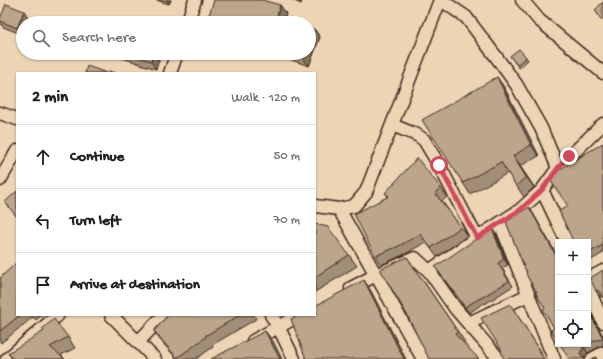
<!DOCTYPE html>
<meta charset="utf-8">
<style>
body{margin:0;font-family:"Gochi Hand",sans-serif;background:#f6f6f6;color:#202124}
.controls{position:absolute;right:12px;bottom:12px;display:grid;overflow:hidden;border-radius:0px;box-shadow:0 1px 3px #0004}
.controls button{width:36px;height:36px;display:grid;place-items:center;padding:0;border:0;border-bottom:1px solid #e0e0e0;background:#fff;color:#202124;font:20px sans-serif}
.stop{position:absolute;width:12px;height:12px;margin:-9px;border:3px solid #d1495b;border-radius:50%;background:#fff}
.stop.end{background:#d1495b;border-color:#fff;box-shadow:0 1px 4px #0008}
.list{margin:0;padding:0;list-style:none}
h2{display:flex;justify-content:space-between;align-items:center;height:52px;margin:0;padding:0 16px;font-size:17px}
h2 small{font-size:13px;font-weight:400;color:#757577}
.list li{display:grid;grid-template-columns:26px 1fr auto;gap:12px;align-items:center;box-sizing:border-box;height:64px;padding:0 16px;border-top:1px solid #e0e0e0}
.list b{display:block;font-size:15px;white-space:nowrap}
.list em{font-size:13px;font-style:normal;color:#757577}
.icon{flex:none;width:22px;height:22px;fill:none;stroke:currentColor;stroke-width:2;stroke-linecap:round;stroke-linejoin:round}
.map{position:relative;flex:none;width:603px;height:359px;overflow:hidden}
.search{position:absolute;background:#fff;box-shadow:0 1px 3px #0004;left:16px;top:16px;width:300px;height:44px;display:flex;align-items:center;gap:10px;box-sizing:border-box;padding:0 14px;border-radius:22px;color:#757577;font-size:15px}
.panel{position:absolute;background:#fff;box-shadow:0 1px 3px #0004;left:16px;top:72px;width:300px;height:244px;border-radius:0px}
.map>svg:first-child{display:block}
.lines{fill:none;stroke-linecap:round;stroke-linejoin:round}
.minor-casing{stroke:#3b2a1e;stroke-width:15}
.minor{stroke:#edd4b5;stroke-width:12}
.wall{fill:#a18e78;stroke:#3b2a1e}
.shaded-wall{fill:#837461;stroke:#3b2a1e}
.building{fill:#bba58b;stroke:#3b2a1e}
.route{stroke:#d1495b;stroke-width:5}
</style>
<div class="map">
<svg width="603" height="359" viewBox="0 0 603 359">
<rect width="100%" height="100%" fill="#edd4b5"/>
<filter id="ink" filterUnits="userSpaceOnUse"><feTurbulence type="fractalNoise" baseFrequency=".025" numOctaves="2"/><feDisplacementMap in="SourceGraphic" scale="8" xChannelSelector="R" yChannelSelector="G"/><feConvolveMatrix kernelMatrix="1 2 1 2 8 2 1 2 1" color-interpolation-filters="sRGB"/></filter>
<g filter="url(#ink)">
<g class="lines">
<g class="minor-casing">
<path id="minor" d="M441,0L466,17L497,58L516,84L541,128L558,168
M522,0L539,20L603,73
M187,23L195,0
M170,73L177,53
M0,113L17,119
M392,125L417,135L424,140L439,165L477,238
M0,180L17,151
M542,190L567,242
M315,206L339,209L354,206L366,192L440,0
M339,209L423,359
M500,223L554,359
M429,271L477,238L520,210L542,190L558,168L603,124
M588,279L603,271
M351,288L376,275L415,258L429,271L455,308L499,359
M588,288L603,322
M111,315L155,359
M271,315L278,326L294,359
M469,323L528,295
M253,341L300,315
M138,342L164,315
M7,359L58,315
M592,359L603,353"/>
</g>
<use href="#minor" class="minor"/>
</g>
<path class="wall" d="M156,0H171L169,4Z
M292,0H302L301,4Z
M280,5L286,14L284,19L297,23H214L209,15Z
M28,17L26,23H23V29L21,34L3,27L0,22V19Z
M314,29L320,37L309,66L283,57L280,53H309Z
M107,53H161L156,69Z
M510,56L526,57L528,60L519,68Z
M504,87L539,156L520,166L534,187L524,197L508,173L470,194L463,183Z
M603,143V253L588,262V242L568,206Z
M441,188L447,197L442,201L467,236L437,257L426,242L405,254L381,265L375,256L388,196L385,193Z
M315,224L349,255L357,266L315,292Z
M496,234L508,265L502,268L513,286L485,304L484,303L469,313L435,267Z
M407,257L465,342L429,359Z
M17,262V315H42L36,320L33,317L1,343L0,342V281Z
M603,270L602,296L600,297L596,291Z
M588,309L603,336V346H600L588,353L585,358L560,344Z
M514,310L542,353L541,354L544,359H504Z
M168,315H254L256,319L212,345L213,347L196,359H177L160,340L154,331Z
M68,337L75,348L61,355L65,359H12L8,353Z"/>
<path class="shaded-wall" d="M166,0H171L169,4Z
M298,0H302L301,4Z
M280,5L286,14L283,23L277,16Z
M24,11L28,17L26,23H23V29L21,34L17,28Z
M314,29L320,37L309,66L303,58L305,53H309V42Z
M154,53H161L156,69L151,61Z
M497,77L504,87L539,156L531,145Z
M513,156L520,166L534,187L526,177Z
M529,207L533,213L558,257V259Z
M492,228L496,234L508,265L504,259Z
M364,280L371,291L406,359H404Z
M588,309L603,336V338L588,310Z
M265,331L273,341L282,359H280Z
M584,347L588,353L585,358L581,356L580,353Z"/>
<path class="building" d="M214,0H262L280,5L277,16L297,23H234L209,15Z
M603,2V20L602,21L595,10Z
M6,4L24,11L17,28L0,21V19Z
M89,20L98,23H88Z
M309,27L314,29L309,42Z
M519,49L526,57L517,65L510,56Z
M125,53H154L151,61Z
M290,53H305L303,58Z
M87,66L107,73H85Z
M109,71L115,73H109Z
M497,77L531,145L513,156L526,177L516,186L501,162L463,183L422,120Z
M603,143V245L588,253V242H574L573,241L559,211L568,206L550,180L557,171Z
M417,158L441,188L435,193L461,227L431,248L420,234L399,246L375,256L354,214L389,196L385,193Z
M17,191V217L5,202Z
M529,207L558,259V341L551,330L554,328L543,309L545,308L535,292H537L528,278L526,273L527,272L524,267L506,222Z
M315,224L328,227L349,255L315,277Z
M492,228L504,259L498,263L509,281L481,298H480L465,307L435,267Z
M407,257L458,332L455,334L479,359H429L406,313L380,269Z
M17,262V315H20L0,331V281L1,280L0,278Z
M603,270V298L598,290L596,291L590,278Z
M364,280L404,359H306L291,319L299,315H315V306Z
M510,304L538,347L537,348L544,359H504L502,355L501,349L481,318Z
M588,310L603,338V339L596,340L584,347L580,353L581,356L585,359H569L560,344H588Z
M168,315H240L205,336L206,337L177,358L154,331Z
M54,319L68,337L50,347L65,359H13L8,353L44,331L42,329Z
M265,331L280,359H211Z
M596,357L597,359H591Z"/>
</g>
<g class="lines" filter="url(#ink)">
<path class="route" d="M439,165L477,238L520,210L542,190L558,168L569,156"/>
</g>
</svg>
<div class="controls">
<button>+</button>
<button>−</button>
<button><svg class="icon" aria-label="locate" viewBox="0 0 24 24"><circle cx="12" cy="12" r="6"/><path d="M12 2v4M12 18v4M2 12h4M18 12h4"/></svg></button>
</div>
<div class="stop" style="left:439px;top:165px"></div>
<div class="stop end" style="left:569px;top:156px"></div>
<div class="search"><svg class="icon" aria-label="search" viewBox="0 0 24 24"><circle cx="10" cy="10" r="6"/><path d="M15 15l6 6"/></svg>Search here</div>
<section class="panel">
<h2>2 min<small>Walk · 120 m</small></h2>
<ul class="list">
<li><svg class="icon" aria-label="ahead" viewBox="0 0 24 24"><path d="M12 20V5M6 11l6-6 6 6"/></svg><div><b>Continue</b></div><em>50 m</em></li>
<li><svg class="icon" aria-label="left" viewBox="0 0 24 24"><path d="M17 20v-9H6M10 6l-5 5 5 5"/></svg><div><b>Turn left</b></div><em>70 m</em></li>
<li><svg class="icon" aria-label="arrive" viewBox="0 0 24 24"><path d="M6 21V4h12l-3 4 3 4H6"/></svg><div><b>Arrive at destination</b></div></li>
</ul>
</section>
</div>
